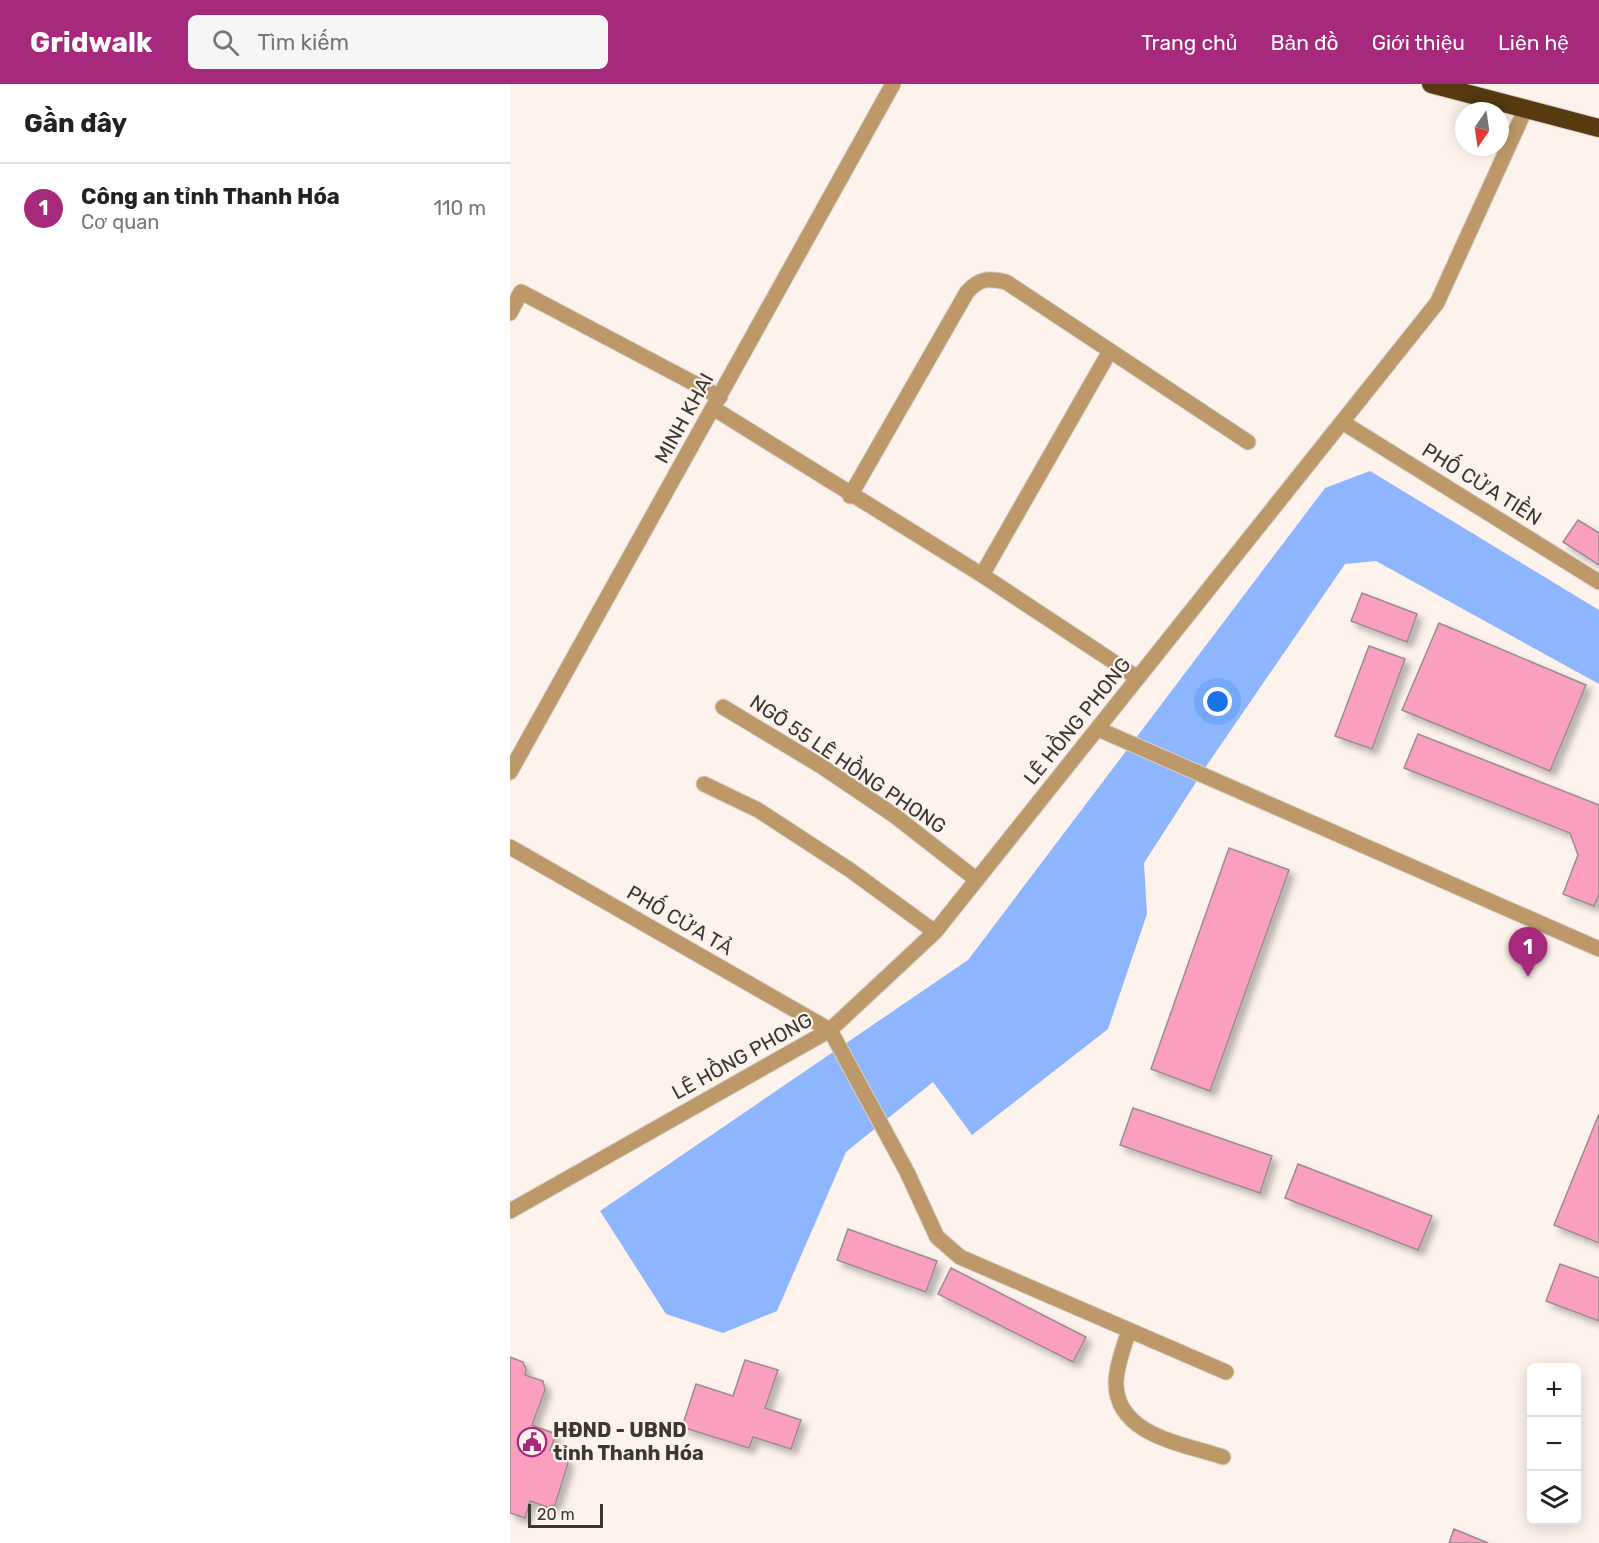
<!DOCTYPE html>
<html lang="vi">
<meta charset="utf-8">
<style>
body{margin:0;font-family:Rubik,sans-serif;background:#f6f6f6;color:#222}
.controls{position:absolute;right:18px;bottom:18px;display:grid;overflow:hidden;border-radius:9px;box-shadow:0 3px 15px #0003}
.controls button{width:54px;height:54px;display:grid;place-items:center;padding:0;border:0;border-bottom:2px solid #e0e0e0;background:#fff;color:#222;font:30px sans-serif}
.compass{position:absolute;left:945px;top:18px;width:54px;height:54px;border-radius:50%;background:#fff;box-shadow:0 3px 15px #0003;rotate:193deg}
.scale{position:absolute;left:18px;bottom:15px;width:75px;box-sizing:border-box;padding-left:6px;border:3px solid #3a3734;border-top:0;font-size:16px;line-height:21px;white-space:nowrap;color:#3a3734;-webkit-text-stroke:4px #fdf3ec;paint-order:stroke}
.you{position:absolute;left:708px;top:618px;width:21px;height:21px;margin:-15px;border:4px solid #fff;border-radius:50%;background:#1a73e8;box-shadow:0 0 0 9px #1a73e833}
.badge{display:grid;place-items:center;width:39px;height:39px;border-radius:50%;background:#a6297c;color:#fff;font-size:20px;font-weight:700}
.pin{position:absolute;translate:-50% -50px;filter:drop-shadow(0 2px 3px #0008)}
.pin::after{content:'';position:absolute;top:32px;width:21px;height:18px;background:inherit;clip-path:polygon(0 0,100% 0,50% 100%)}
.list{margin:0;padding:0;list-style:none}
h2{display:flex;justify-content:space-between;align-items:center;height:78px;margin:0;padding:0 24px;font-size:26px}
h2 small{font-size:20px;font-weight:400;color:#767676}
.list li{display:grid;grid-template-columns:39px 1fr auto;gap:18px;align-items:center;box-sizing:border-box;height:90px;padding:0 24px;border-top:2px solid #e0e0e0}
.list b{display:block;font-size:22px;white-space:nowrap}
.list p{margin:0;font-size:20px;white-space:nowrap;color:#767676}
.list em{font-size:20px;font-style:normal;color:#767676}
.icon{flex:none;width:33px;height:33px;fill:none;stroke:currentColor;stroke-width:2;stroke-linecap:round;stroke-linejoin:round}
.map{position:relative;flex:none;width:1089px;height:1459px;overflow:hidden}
header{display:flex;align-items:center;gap:36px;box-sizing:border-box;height:84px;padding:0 30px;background:#a6297c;color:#fff}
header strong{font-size:28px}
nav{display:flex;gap:33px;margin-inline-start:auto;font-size:21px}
.search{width:420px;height:54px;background:#f6f6f6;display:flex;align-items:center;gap:15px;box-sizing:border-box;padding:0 21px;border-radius:9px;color:#767676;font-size:22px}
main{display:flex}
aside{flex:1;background:#fff}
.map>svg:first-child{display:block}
.water{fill:#8db6ff}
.building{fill:#fa9fbf;stroke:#988d91;stroke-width:1.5;filter:url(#shadow)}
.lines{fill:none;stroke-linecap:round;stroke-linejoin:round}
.minor-casing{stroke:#dad1cb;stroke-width:17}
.highway-casing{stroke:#dad1cb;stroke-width:20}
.minor{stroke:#bd9868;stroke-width:15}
.highway{stroke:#573a10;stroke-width:18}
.labels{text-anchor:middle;stroke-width:4.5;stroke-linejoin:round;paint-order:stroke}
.street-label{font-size:20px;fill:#3a3734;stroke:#fdf3ec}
.poi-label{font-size:20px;font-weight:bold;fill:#3a3734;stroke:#fdf3ec;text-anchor:start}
</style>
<header>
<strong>Gridwalk</strong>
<div class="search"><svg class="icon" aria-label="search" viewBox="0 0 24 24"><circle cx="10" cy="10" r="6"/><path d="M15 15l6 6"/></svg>Tìm kiếm</div>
<nav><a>Trang chủ</a><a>Bản đồ</a><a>Giới thiệu</a><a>Liên hệ</a></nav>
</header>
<main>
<aside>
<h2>Gần đây<small></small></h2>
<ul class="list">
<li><span class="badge">1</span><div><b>Công an tỉnh Thanh Hóa</b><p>Cơ quan</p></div><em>110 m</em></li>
</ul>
</aside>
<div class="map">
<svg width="1089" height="1459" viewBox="0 0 1089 1459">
<defs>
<filter id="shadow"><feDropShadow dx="5.5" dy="5.5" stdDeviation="3" flood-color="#0004"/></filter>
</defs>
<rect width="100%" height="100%" fill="#fdf3ec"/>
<path class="water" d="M860,387L1089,526V600L866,477L835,480L699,678L634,779L637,830L598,945L462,1051L423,998L336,1068L267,1227L213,1249L156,1230L90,1127L458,876L815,404Z"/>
<path class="building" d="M1068,436L1089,449V481L1053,458Z
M852,509L907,530L897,558L841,537Z
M929,539L1076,601L1040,687L892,626Z
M859,562L895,575L862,665L825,652Z
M908,650L1089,721V810L1084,822L1053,810L1068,771L1060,749L894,684Z
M719,764L779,786L700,1007L641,985Z
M623,1024L762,1072L750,1109L610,1061Z
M1089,1030V1159L1044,1141Z
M788,1080L922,1132L908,1166L775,1114Z
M338,1145L427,1177L416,1208L327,1176Z
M1050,1180L1089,1194V1237L1036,1217Z
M441,1184L576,1253L563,1278L428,1210Z
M0,1273L13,1278L16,1285L15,1291L33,1297L35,1306L22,1341L46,1350L40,1366L55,1372L58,1379L45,1421L37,1423L20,1417L15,1434L0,1429Z
M235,1276L268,1286L255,1324L291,1336L281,1365L243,1353L239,1364L172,1343L186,1300L223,1312Z
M944,1445L978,1459H939Z"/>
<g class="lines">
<g class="minor-casing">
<path id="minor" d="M0,229L11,208L210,313
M203,324L472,491L628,594
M832,338L1089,498
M340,412L457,208C470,194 478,194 496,198L738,358
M472,491L600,267
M213,623L311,682L385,732L467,796
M588,645L1089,865
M0,688L383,0
M194,700L248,726L340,786L425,848
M0,763L320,946L397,1088L427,1153L450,1173L716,1288
M0,1127L320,946L425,848L927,219L1015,26
M619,1246C614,1263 606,1282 606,1300C607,1352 675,1360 713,1373"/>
</g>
<g class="highway-casing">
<path id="highway" d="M921,0L1089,44"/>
</g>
<use href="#minor" class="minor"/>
<use href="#highway" class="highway"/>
</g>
<defs>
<g id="civic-ring" transform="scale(1.5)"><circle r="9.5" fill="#fdf3ec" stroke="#a6297c" stroke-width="1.5"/><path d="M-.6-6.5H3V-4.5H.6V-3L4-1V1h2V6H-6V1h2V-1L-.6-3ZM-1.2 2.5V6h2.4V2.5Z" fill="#a6297c"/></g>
</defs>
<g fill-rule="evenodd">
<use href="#civic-ring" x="22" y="1358"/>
</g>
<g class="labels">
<g class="street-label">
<text transform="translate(174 334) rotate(-61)" y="7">MINH KHAI</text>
<text transform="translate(972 400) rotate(32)" y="7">PHỐ CỬA TIỀN</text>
<text transform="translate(567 637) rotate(-51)" y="7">LÊ HỒNG PHONG</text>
<text transform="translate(338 680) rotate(34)" y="7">NGÕ 55 LÊ HỒNG PHONG</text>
<text transform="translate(170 836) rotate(30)" y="7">PHỐ CỬA TẢ</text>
<text transform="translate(232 972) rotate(-29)" y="7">LÊ HỒNG PHONG</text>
</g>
<g class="poi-label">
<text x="43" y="1353">HĐND - UBND<tspan x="43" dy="23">tỉnh Thanh Hóa</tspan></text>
</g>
</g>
</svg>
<div class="controls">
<button>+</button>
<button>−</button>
<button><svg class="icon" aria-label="layers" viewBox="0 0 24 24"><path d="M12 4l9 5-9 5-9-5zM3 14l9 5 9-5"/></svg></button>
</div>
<svg class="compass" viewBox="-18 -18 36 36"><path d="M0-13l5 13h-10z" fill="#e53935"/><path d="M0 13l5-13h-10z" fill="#767676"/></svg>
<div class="scale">20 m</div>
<div class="you"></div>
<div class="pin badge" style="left:1018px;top:893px">1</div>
</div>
</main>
